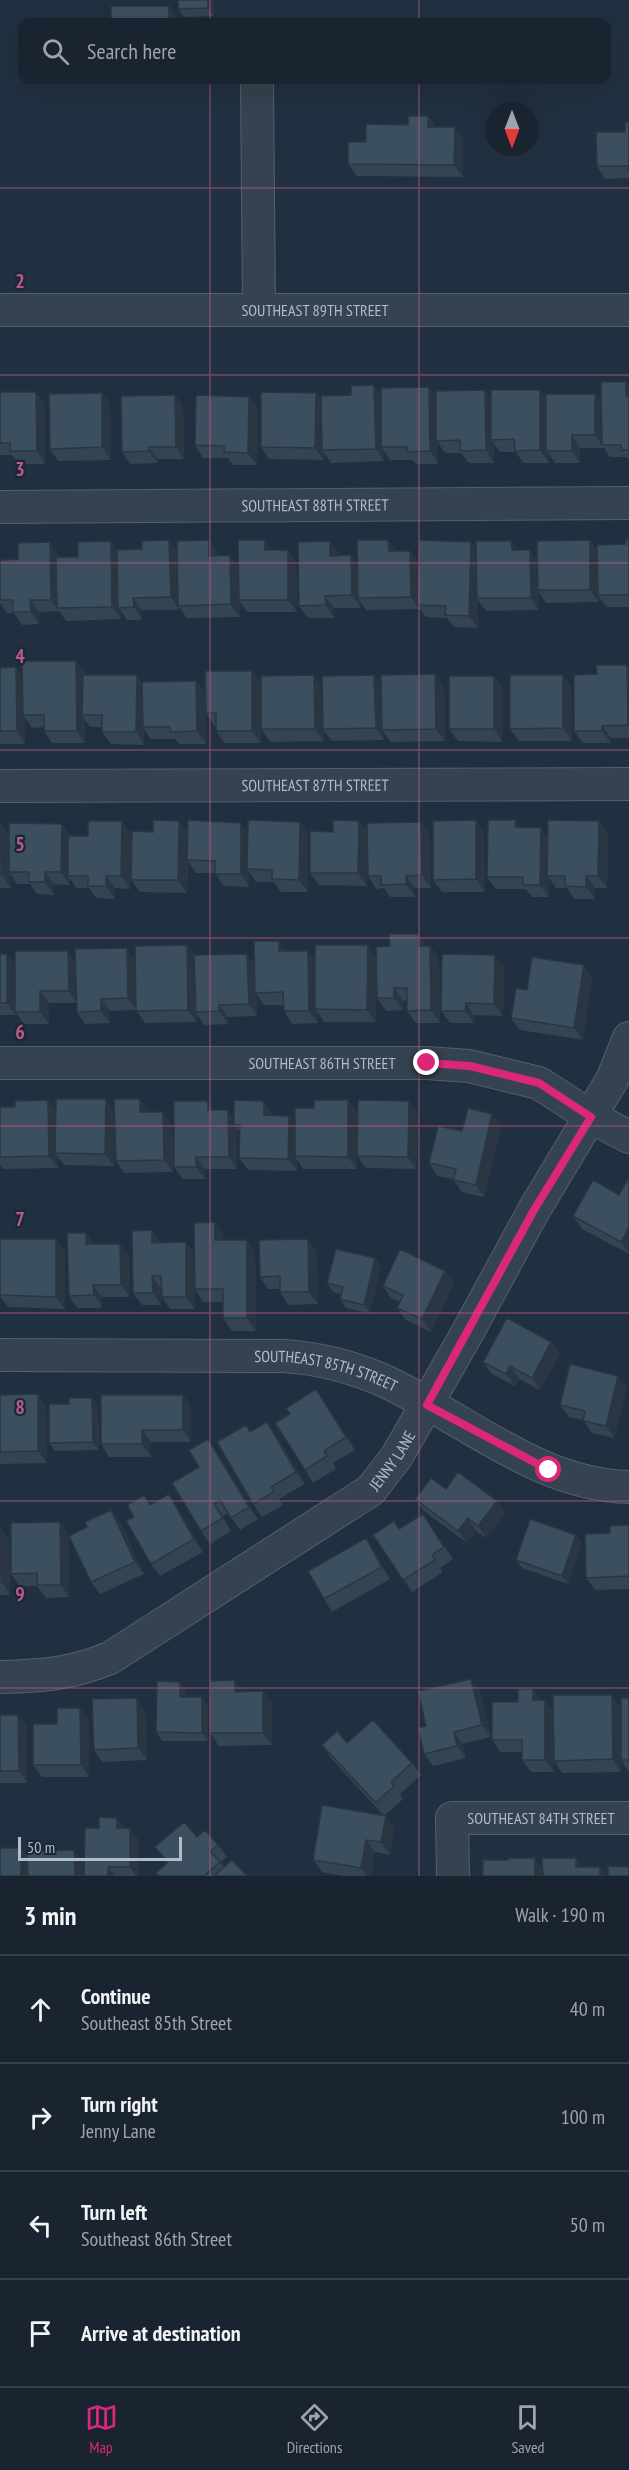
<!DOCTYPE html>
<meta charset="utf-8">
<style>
body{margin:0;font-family:"PT Sans Narrow",sans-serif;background:#26303c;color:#f1f3f6}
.compass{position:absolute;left:485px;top:102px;width:54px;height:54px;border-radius:50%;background:#192430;box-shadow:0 6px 24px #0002;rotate:180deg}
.scale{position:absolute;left:18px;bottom:15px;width:164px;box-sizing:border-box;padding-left:6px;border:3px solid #b1bdcb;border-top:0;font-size:16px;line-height:21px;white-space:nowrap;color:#b1bdcb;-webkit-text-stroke:4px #1a2734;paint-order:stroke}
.stop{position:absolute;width:18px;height:18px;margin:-14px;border:4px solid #db2777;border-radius:50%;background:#fff}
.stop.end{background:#db2777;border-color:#fff;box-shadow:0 2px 6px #0008}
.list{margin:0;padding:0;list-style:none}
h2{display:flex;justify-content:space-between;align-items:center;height:78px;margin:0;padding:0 24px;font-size:26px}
h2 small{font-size:20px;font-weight:400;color:#9fa4ab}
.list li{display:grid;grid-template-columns:39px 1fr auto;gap:18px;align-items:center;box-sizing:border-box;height:108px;padding:0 24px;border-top:2px solid #37414c}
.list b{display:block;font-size:22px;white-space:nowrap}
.list p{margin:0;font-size:20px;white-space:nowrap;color:#9fa4ab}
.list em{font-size:20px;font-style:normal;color:#9fa4ab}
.icon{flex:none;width:33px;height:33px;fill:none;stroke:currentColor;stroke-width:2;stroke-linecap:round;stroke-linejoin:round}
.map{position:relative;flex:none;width:629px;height:1876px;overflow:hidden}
.search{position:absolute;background:#192430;box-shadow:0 6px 24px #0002;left:18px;right:18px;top:18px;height:66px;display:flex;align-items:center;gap:15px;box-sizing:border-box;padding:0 21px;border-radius:12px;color:#9fa4ab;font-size:22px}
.sheet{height:510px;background:#192430}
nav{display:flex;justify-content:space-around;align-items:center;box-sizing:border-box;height:84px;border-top:2px solid #37414c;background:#192430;font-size:16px;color:#9fa4ab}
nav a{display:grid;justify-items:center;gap:3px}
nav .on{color:#db2777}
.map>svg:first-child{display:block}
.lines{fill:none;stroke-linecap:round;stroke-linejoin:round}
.minor-casing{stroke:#53606d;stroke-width:34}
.minor{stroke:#35424f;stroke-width:32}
.wall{fill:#344452}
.shaded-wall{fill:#2a3742}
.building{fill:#3c4f5f;stroke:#2a3742;stroke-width:1.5}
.route{stroke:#db2777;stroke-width:8}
.grid{fill:none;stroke:#bb5a88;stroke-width:1.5;stroke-opacity:0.55}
.labels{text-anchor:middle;stroke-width:4.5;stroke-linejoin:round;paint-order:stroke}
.street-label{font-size:16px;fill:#b1bdcb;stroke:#1a2734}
.grid-label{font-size:20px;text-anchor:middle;font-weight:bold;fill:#bb5a88;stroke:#1a2734;stroke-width:4.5;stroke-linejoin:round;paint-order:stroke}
</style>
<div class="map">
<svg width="629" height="1876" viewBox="0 0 629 1876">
<rect width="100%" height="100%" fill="#213040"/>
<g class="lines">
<g class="minor-casing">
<g id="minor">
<path d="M257,80L259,310"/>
<path id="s1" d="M0,310H629"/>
<path id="s2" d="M0,507L629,503"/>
<path id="s3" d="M0,786L629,784"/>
<path id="s4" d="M0,1063H427L469,1066L539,1083L591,1117L629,1137"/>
<path id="s5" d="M0,1355L283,1356C317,1358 349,1366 380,1379C462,1415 536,1485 629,1487"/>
<path id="s6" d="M0,1677C42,1676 71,1674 110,1658L371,1490L397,1456L465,1337L534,1210L612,1080L629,1038"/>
<path id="s7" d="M453,1876L452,1818H629"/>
</g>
</g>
<use href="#minor" class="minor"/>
</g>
<path class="wall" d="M214,0V16L184,17L178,9Z
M428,116L436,127L463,139V177L357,176L348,164L366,142Z
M629,122V178L605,179L597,166L625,132Z
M629,386V461L627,457H610L604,448H580V463H555L549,454V463H523L516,452H500L494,444V463H469L461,453H445L438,443V464H416L413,460H390L384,451V461L331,463L324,453V460L269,459L261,447L321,400L381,395L491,398L546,399L601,403Z
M0,392H36L45,404V464H19L12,455H0Z
M102,393L110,405L111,460L58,461L50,449Z
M175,395L183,407L184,459H158V463L130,464L122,452Z
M249,397L258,409L257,465H233L228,458H203L195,445Z
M629,539V607H606L599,597V602L546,603L539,593V610L486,611L478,600V628L454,627L447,618L426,617L419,608V609L366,610L360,602L361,608H334V618H308L299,606L339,553V556L357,564L397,551H410L418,563L471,542L476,550H530L537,560L590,540L597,551L626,544Z
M169,540L177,551L218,553V556L238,567L272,550L296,562L297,612H247L239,601L240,617L187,618L179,607V610H142V620H127L121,611V619L66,621L59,611L39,612V624L22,625L14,613H7L0,603V560L18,559L58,555V557H78L117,550L142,549Z
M16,667L23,677L85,673V675L142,683L196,681L205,693L206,744H179L175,739H151L144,729V745L111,744L102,732V727H90L85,720V743H52L44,731V727L32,728L25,718V744H0V668Z
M629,668V738H611V743H583L574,731L597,674Z
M252,671L261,683V743H225L216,731V726H214L206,713Z
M435,674L444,687L445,741L391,742L384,733V740L332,741L323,730L324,741L270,742L261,729L322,687L381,684Z
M563,675L571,687L572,741H519L510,729Z
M494,676L503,689L502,742L458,741L449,729Z
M359,821L367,831L430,834L431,888H415V897H390L384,888L376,889L368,876L367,864V886L319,885L310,873L333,832Z
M300,822L308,834V892H281L274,882H256L249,872V887L224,886L215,873H196L188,861L187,893L140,892L131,880L188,833H248Z
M0,823L9,834L88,836L131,834L130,889L115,888V899L96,898L89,888H76L70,879V885L54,884V895L37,894L30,884H17L10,874L11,888H0Z
M521,827L548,838L608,833L607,888H595V899H574L567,888H556L549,878V897H532L526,889H496L487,877Z
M484,833L485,892H442L433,880Z
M279,941L286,951H308L315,960L376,957L430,946L439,958L440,1023H416L407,1011V1000L403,1001V1010L386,1011L377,998L376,963V1022H324L318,1013V1023L292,1024L284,1011V1005H264L257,995V1016L228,1017V1024L204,1025L197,1014V1022L145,1023L136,1010L110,1011V1023L85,1024L77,1012L76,1003H49V1024H24L16,1013V1015H0V954H7L15,966L135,960L194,956L255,965Z
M504,967L503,1016L474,1015V1023H450L441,1011Z
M592,977L583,1040L520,1030L511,1018L527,990Z
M409,1101L418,1114L416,1169L366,1168L357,1156Z
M0,1107L56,1111H148L172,1124L173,1172L124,1173L116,1161L115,1122L114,1166L64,1165L57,1156L58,1168L3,1169L0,1164Z
M215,1110L234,1118L273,1114V1115L295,1124L357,1113V1169H303L297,1159V1171L248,1170L239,1158L240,1133L237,1129V1169H205V1179H183L174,1167Z
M492,1114L501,1127L484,1197L462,1192L453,1179L437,1176L429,1163L462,1131Z
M629,1180V1254L582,1229L573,1216L619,1195Z
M215,1222L223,1235V1240L255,1252L256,1331H232L223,1318V1302H203L195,1289Z
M86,1233L94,1244H120L129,1256L130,1297H102V1308H77L69,1296Z
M0,1239H56L65,1252V1309L8,1307L0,1296Z
M161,1242H186L194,1255L195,1309H170L162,1297V1289L161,1305H142L133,1293Z
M317,1252L318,1304L288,1305L280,1292V1289H268L260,1277Z
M375,1258L381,1267L370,1313L346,1308L340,1299L341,1294L333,1292L327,1283Z
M445,1271L454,1283L431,1332L406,1320L397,1308L400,1302L391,1298L383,1286Z
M551,1342L560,1354L540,1390L519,1379L515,1386L492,1374L483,1362Z
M627,1388L614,1438L592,1433L583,1420L569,1417L560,1405Z
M38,1394L46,1406L47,1463L0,1464V1395Z
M183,1395L191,1407V1442H151V1457H109L101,1444Z
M92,1398L98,1406L99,1450L55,1451L49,1443L69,1404Z
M325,1402L355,1450L333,1463L336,1469L313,1483L305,1470Z
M250,1432L276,1434L305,1484L279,1499L283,1505L262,1517L253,1504Z
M216,1451L258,1519L240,1530L228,1513L223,1516L231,1531L210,1544L201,1531L199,1467Z
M446,1489L497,1501L505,1513L486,1538L476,1531L467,1543L424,1511L415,1499Z
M169,1494L177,1507L203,1552L160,1576L151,1564L134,1517L144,1495L151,1504Z
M423,1514L453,1559L440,1568L443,1572L412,1592L373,1535L400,1529Z
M120,1522L144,1574L100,1594L91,1582L87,1527Z
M629,1525V1589L595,1590L586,1578L610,1533Z
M0,1527L9,1540L10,1595H0Z
M69,1535V1597L46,1598L37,1586H20L11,1574Z
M582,1543L568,1584L522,1568L516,1560Z
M374,1551L390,1579L332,1612L324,1599Z
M235,1680L243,1692L263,1691L272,1704V1745L219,1746L210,1733Z
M180,1682L186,1690V1697L208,1706V1741H162L156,1732Z
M533,1689L540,1700H545L553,1711L612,1695L620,1707L621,1735L629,1698V1772L621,1760V1772L562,1773L554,1761V1772H531L522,1760V1752H500L492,1740L518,1702Z
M480,1691L491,1737L462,1744L466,1758L433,1766L424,1754L426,1726Z
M80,1708L89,1720V1777H42L33,1765L57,1724Z
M145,1710L147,1760L102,1762L94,1750Z
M0,1715H18L27,1727V1783H0Z
M347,1743L412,1763L421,1775L400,1794L403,1799L384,1816L330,1757L322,1745Z
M386,1816L394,1828L390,1855L375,1852L371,1876H344L322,1872L313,1860Z
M124,1828L139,1840L138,1876H84Z
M197,1837L218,1845L227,1857L220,1862L224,1867L232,1860L247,1876H158L167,1863L155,1847Z"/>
<path class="shaded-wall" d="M208,0H214V16L208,8Z
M169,6L177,18L178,22H169Z
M428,116L437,129L428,127Z
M455,127L463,139V177L454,165Z
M626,382L629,386V401L626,396Z
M374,385L383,398L381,447L384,451V461L376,449Z
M429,387L438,400L436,441L438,443V464L430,451Z
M485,390L494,402L491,440L494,444V463L486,450Z
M540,390L548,402L546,451L549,454V463L540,450Z
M36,392L45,404V464L37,451Z
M102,393L110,405L111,460L102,447Z
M316,393L325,405L322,450L324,453V460L315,448Z
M595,394L604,406L602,445L595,435Z
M175,395L183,407L184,459L176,447Z
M249,397L258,409L257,465L248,453Z
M572,435L580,448V463L572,451Z
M149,447L158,459V463L149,451Z
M169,540L178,553V606L179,610L171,597Z
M209,540L218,553V568L209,556Z
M265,540L274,552L265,550Z
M388,540L397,552L389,551Z
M590,540L598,553V595L599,597V602L590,590Z
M111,541L119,553L118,608L121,611V619L112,607Z
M330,541L339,553V568L330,556Z
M511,541L520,553L512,550Z
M50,542L58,555L59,608H57L59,612L51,600Z
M471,542L480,554L477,598L478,600V628L469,616Z
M288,550L296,562L297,612L288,600Z
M530,550L539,562L538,590L539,593V610L531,598Z
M410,551L419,563L417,605L419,609L411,597Z
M230,555L239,568L240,617L231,604Z
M351,555L360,568L358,598L360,602L361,608L352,595Z
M325,596L334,608V618L326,605Z
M133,598L142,610V620L134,607Z
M30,600L39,612V624L31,612Z
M76,661L85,673V715H82L85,720V743L77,731Z
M627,665L629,668V727L628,725Z
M16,667L25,680L23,715L25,718V744L17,731Z
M252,671L261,683V743L252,731Z
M435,674L444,687L445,741L436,729Z
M137,675L145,688L143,727L144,729V745L136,732Z
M314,675L323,688L324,741L315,729Z
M374,675L383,687L382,730L384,733V740L376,728Z
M563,675L571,687L572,741L563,728Z
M494,676L503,689L502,742L494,729Z
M196,681L205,693L206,744L197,731Z
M602,726L611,738V743L602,731Z
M476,820L484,833L485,892L476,879Z
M516,820L524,832L515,827Z
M122,821L131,834L130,889L121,876Z
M179,821L188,833L187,893L178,880Z
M359,821L368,833L367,886L358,873Z
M599,821L608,833L607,888L598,876Z
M300,822L308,834V892L299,880Z
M421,822L430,834L431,888L422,875Z
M1,823L10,835L9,872L10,874L11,888L2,875Z
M241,823L250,836L247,869L249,872V887L241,874Z
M62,824L70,836L68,876L70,879V885L61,872Z
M541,828L549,840L547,876L549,878V897L540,885Z
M45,872L54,884V895L45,882Z
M106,876L115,888V899L106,886Z
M406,876L415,888V897L406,884Z
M586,876L595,888V899L586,887Z
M419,934L428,946H419Z
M279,941L288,953L279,951Z
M187,945L196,957V1012L197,1014V1022L188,1010Z
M368,945L376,958V1022L367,1010Z
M430,946L439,958L440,1023L431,1010Z
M127,948L136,961L137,1010L128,998Z
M68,951L77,964V1003L69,991Z
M308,951L317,963L315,1009L318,1013V1023L309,1011Z
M7,954L16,966V1015L7,1003Z
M247,954L256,967L255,993L257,995V1016L249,1004Z
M495,955L504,967L503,1016L494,1004Z
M584,965L592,977L583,1040L574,1028Z
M394,988L403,1001V1010L394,998Z
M40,991L49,1003V1024L40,1012Z
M101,999L110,1011V1023L101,1011Z
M466,1003L474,1015V1023L465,1011Z
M219,1005L228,1017V1024L219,1011Z
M106,1099L115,1112L114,1166L105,1154Z
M140,1099L148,1111L149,1125L140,1112Z
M48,1100L57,1112L55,1153L57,1156L58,1168L49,1156Z
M348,1100L357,1113V1169L348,1157Z
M208,1101L217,1113L208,1110Z
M264,1101L273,1114V1127L264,1115Z
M409,1101L418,1114L416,1169L408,1157Z
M228,1110L236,1122L234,1125L237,1129V1169L229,1157Z
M163,1112L172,1124L173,1172L164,1160Z
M492,1114L501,1127L484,1197L476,1185Z
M289,1116L297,1128L295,1156L297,1159V1171L288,1159Z
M196,1157L205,1169V1179L196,1167Z
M215,1222L223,1235L224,1253L215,1240Z
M629,1227V1254L621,1242Z
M152,1230L161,1243H152Z
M86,1233L94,1245L86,1244Z
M56,1239L65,1252V1309L56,1297Z
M308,1239L317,1252L318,1304L309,1292Z
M247,1240L255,1252L256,1331L247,1318Z
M186,1242L194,1255L195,1309L186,1297Z
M120,1244L129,1256L130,1297L121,1285Z
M375,1258L381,1267L370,1313L364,1305Z
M445,1271L454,1283L431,1332L422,1319Z
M152,1276L161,1289V1305L153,1293Z
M93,1285L102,1297V1308L94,1295Z
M551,1342L560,1354L540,1390L532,1378Z
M510,1366L519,1379L515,1386L506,1374Z
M618,1376L627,1388L614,1438L606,1426Z
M316,1389L325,1402L355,1450L346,1437Z
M38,1394L46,1406L47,1463L38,1451Z
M183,1395L191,1407V1442L183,1430Z
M92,1398L98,1406L99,1450L93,1442Z
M267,1422L276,1434L305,1484L296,1472Z
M142,1430L151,1442V1457L142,1444Z
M208,1439L216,1451L258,1519L249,1507Z
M169,1494L177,1507L203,1552L194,1539Z
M497,1501L505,1513L486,1538L478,1526Z
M214,1504L223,1516L231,1531L223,1518Z
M111,1510L120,1522L144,1574L135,1562Z
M468,1518L476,1531L467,1543L458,1531Z
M60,1522L69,1535V1597L61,1585Z
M0,1527L9,1540L10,1595L2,1582Z
M576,1535L582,1543L568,1584L562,1576Z
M366,1538L374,1551L390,1579L382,1567Z
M471,1679L480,1691L491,1737L482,1725Z
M235,1680L244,1693L235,1692Z
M180,1682L186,1690V1705L180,1697Z
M533,1689L541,1701L533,1700Z
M263,1691L272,1704V1745L263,1733Z
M612,1695L620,1707L621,1772L613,1759Z
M202,1697L208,1706V1741L202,1733Z
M137,1698L145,1710L147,1760L138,1748Z
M545,1700L554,1713V1772L545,1760Z
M80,1708L89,1720V1777L81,1765Z
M18,1715L27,1727V1783L19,1771Z
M454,1732L462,1744L466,1758L457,1746Z
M386,1816L394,1828L390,1855L381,1842Z
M117,1818L125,1830L117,1828Z
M130,1828L139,1840L138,1876H136L130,1867Z
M366,1840L375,1852L371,1876H367L361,1868Z
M21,1848L30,1860V1876H21Z
M74,1850L83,1862V1876H75Z
M535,1858L543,1870V1876H535Z
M576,1858L585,1870L576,1867Z
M108,1867L115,1876H108Z
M600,1867L607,1876H600Z"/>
<path class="building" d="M178,0H208V8L178,9Z
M111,6H169V22H99V20H111Z
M408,116H428V127H455L454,165L348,164V142H366V124L408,125Z
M625,122H629V169H628V166H597L596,132H625Z
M601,382H626V396H629V450H621V445H602Z
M374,385L376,449L322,450L321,396L351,395V386Z
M429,387L430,451L407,452V447H381V388Z
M485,390L486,450L460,451V440L436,441V391Z
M491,390H540V450L515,451L514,439L491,440Z
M0,392H36L37,451H10V443H0Z
M261,392L316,393L315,448L261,447Z
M102,393V447L50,449L49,394Z
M546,394H595V435H572V451H546Z
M175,395L176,447H149V451L122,452L121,396Z
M196,395L249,397L248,453L224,452V446L195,445Z
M626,539H629V595H598L597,545L626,544Z
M169,540L171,597L133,598L134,607L118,608L117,550L142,549V541Z
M209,540V556L230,555L231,604L178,606L177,541Z
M238,540H265V550H288V600H239Z
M357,540H388L389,551H410L411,597L358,598Z
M419,540L471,542L469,616L445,615L446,606L417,605Z
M590,540V590H538L537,541Z
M111,541L112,607L57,608L56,557H78V542Z
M330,541V556L351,555L352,595L325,596L326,605L299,606L298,542Z
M476,541H511L512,550H530L531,598H477Z
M50,542L51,600H30L31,612H13V600H0V560L18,559V543Z
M22,661H76L77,731H44V715H23Z
M596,665H627L628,725L602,726V731H574V675L597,674Z
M16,667L17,731H0V668Z
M205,671H252V731H216V713H206Z
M435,674L436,729L382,730L381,675Z
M83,675H137L136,732H102V715H82Z
M314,675L315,729H261V676Z
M374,675L376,728L323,729L322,676Z
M510,675H563V728L510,729Z
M449,676H494V729H449Z
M196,681L197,731L170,732V727H143L142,682Z
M153,820L179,821L178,880H131L132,831L153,832Z
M188,820L241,823V874H215V861L187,860Z
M248,820L300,822L299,880L272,879V870L247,869Z
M333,820L359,821L358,873H310V831L333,832Z
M476,820V879L433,880V821Z
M488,820H516L515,827L541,828L540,885H523V877H487Z
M548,820L599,821L598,876H586V887L565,886V876H547Z
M88,821H122L121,876H106V886H88V876H68V836H88Z
M421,822L422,875L406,876V884L381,885V876H368L367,823Z
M0,823H1L2,875H0Z
M9,823L62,824L61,872H45V882H29V872H9Z
M389,934H419V946H430L431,1010L407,1011V988H394V998H377L376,947L390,946Z
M254,941H279V951H308L309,1011H284L283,992L255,993Z
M187,945L188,1010L136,1011L135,946Z
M315,945H368L367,1010L315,1009Z
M127,948L128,998L101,999V1011L77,1012L75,949Z
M15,951H68L69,991H40V1012H15Z
M0,954H7V1003H0Z
M247,954L249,1004L219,1005V1011L196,1012L194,955Z
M442,954L495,955L494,1004L466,1003L465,1011H441Z
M532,957L584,965L574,1028L511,1018L516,988L527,990Z
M56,1099H106L105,1154L55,1153Z
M114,1099H140V1112H163L164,1160L116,1161Z
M48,1100L49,1156L0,1157V1107H15V1101Z
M234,1100L264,1101V1115L289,1116L288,1159L239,1158L240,1125H234Z
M314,1100H348V1157L295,1156V1108H314Z
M358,1100L409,1101L408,1157L357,1156Z
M174,1101H208V1110H228L229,1157H196V1167H174Z
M468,1108L492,1114L476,1185L453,1180L456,1169L429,1163L438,1126L462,1131Z
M628,1179L629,1180V1227L621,1242L573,1216L593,1180L619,1195Z
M215,1222V1240H247V1318H223V1289H195L194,1223Z
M152,1230V1243L186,1242V1297H162L161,1276H152L153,1293H133L132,1231Z
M67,1233H86V1244H120L121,1285H93L94,1295L69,1296Z
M0,1239H56V1297L0,1295Z
M308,1239L309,1292H280V1276L260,1277L259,1240Z
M336,1249L375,1258L364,1305L340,1299L343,1287L327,1283Z
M400,1249L445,1271L422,1319L397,1308L403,1295L383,1286Z
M507,1318L551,1342L532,1378L510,1366L506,1374L483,1362Z
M570,1364L618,1376L606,1426L583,1421L585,1411L560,1405Z
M316,1389L346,1437L324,1451L327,1456L305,1470L275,1423L290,1414L286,1408Z
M38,1394V1451L0,1452V1395Z
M101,1395H183V1430H142V1444H101Z
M69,1398H92L93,1442L49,1443V1404H69Z
M267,1422L296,1472L271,1487L274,1492L253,1504L217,1442L246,1425L250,1432Z
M208,1439L249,1507L231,1518L220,1500L214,1504L223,1518L201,1531L172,1483L199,1467L189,1450Z
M458,1472L497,1501L478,1526L468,1518L458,1531L415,1499L431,1478L446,1489Z
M169,1494L194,1539L151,1564L126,1521L134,1517L127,1505L144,1495L150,1505Z
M111,1510L135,1562L91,1582L69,1536L87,1527L85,1522Z
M423,1514L444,1547L432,1555L435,1560L403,1580L373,1535L394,1521L399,1529Z
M530,1519L576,1535L562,1576L516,1560Z
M60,1522L61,1585H37V1573L11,1574V1523Z
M629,1525V1576L586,1578L585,1534L610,1533V1526Z
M0,1527L2,1582H0Z
M366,1538L382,1567L324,1599L308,1571Z
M471,1679L482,1725L454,1732L457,1746L424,1754L418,1728L426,1726L418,1691Z
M235,1680V1692L263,1691V1733H210V1681Z
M157,1681L180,1682V1697H202V1733L156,1732Z
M518,1689H533V1700H545V1760H522V1740H492V1702H518Z
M553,1695H612L613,1759L554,1761Z
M137,1698L138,1748L94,1750L92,1699Z
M621,1698H629V1760H621Z
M57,1708H80L81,1765H33V1724H57Z
M0,1715H18L19,1771H0Z
M373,1720L412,1763L391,1782L394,1786L376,1803L322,1745L337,1731L347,1743Z
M322,1805L386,1816L381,1842L366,1840L361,1868L313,1860Z
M99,1817L117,1818V1828H130V1867H108V1876H84L85,1828H99Z
M184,1822L197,1837L205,1830L218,1845L210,1851L220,1862L204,1876H159L156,1873L168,1862L155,1847Z
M0,1848H21V1876H0Z
M74,1850L75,1876H28L27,1851Z
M508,1858H535V1876H483V1860H508Z
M542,1858H576V1867H600V1876H543Z
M232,1860L246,1875L245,1876H214Z
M608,1866L629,1867V1876H608Z"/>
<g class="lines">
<path class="route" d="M427,1063L470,1066L539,1083L591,1117L534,1210L427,1405L549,1470"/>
</g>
<path class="grid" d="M210,0V22M419,0V22M210,80V1876M419,80V1876M0,188H629M0,375H629M0,563H629M0,750H629M0,938H629M0,1126H629M0,1313H629M0,1501H629M0,1688H629"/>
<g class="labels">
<g class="street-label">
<text dy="6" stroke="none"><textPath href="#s1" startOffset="315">SOUTHEAST 89TH STREET</textPath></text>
<text dy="6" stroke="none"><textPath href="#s2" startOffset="315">SOUTHEAST 88TH STREET</textPath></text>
<text dy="6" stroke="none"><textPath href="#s3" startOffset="315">SOUTHEAST 87TH STREET</textPath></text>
<text dy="6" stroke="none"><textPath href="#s4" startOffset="322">SOUTHEAST 86TH STREET</textPath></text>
<text dy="6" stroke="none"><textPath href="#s5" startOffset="328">SOUTHEAST 85TH STREET</textPath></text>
<text dy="6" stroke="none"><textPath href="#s6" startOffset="459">JENNY LANE</textPath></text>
<text dy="6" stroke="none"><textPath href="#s7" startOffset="147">SOUTHEAST 84TH STREET</textPath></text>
</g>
</g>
<g class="grid-label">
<text x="20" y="288">2</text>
<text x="20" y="476">3</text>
<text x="20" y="663">4</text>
<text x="20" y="851">5</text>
<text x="20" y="1039">6</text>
<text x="20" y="1226">7</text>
<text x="20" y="1414">8</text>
<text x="20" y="1601">9</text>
</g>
</svg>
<svg class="compass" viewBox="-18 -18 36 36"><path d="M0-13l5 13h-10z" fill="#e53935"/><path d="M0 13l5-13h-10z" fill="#9fa4ab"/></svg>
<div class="scale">50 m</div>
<div class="stop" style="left:549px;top:1470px"></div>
<div class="stop end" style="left:427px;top:1063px"></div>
<div class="search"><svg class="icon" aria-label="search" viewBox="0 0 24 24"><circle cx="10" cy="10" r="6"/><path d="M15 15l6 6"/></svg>Search here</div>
</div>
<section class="sheet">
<h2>3 min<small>Walk · 190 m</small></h2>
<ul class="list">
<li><svg class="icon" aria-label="ahead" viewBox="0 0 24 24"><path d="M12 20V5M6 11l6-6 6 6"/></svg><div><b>Continue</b><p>Southeast 85th Street</p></div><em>40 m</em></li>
<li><svg class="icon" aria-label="right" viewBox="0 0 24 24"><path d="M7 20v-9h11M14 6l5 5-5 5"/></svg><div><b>Turn right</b><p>Jenny Lane</p></div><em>100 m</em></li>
<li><svg class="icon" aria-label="left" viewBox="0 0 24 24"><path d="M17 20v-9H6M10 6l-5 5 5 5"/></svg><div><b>Turn left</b><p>Southeast 86th Street</p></div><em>50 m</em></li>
<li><svg class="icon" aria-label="arrive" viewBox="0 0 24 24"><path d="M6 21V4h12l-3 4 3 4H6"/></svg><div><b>Arrive at destination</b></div></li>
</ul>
</section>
<nav>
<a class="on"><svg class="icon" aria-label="map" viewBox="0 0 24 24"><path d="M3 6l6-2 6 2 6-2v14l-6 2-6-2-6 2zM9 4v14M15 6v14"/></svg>Map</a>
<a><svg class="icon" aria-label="directions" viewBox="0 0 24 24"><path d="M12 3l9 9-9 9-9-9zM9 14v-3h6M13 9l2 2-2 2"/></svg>Directions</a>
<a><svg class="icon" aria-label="saved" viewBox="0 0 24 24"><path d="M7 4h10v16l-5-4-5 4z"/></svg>Saved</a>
</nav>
